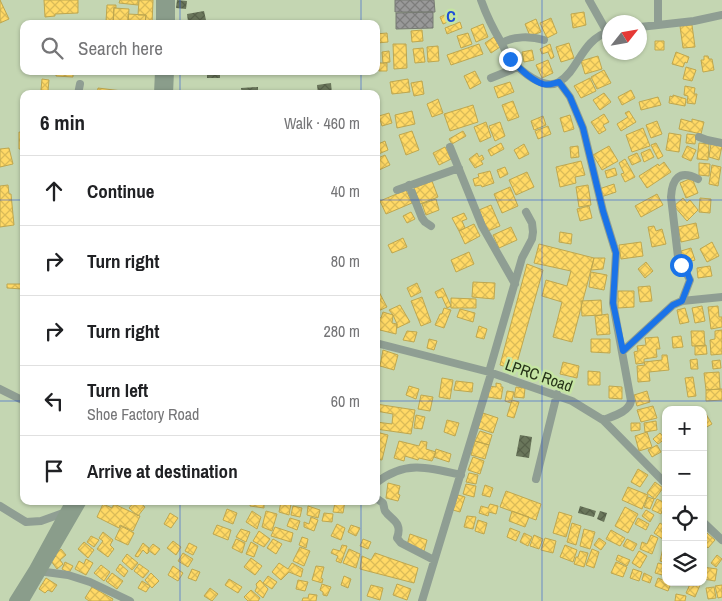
<!DOCTYPE html>
<meta charset="utf-8">
<style>
body{margin:0;font-family:"Archivo Narrow",sans-serif;background:#f2f2f2;color:#202124}
.controls{position:absolute;right:15px;bottom:15px;display:grid;overflow:hidden;border-radius:10px;box-shadow:0 1px 4px #0004}
.controls button{width:45px;height:45px;display:grid;place-items:center;padding:0;border:0;border-bottom:1px solid #e0e0e0;background:#fff;color:#202124;font:25px sans-serif}
.compass{position:absolute;left:602px;top:15px;width:45px;height:45px;border-radius:50%;background:#fff;box-shadow:0 1px 4px #0004;rotate:59deg}
.stop{position:absolute;width:15px;height:15px;margin:-11px;border:4px solid #1a73e8;border-radius:50%;background:#fff}
.stop.end{background:#1a73e8;border-color:#fff;box-shadow:0 1px 5px #0008}
.list{margin:0;padding:0;list-style:none}
h2{display:flex;justify-content:space-between;align-items:center;height:65px;margin:0;padding:0 20px;font-size:21px}
h2 small{font-size:16px;font-weight:400;color:#757577}
.list li{display:grid;grid-template-columns:32px 1fr auto;gap:15px;align-items:center;box-sizing:border-box;height:70px;padding:0 20px;border-top:1px solid #e0e0e0}
.list b{display:block;font-size:19px;white-space:nowrap}
.list p{margin:0;font-size:16px;white-space:nowrap;color:#757577}
.list em{font-size:16px;font-style:normal;color:#757577}
.icon{flex:none;width:28px;height:28px;fill:none;stroke:currentColor;stroke-width:2;stroke-linecap:round;stroke-linejoin:round}
.map{position:relative;flex:none;width:722px;height:601px;overflow:hidden}
.search{position:absolute;background:#fff;box-shadow:0 1px 4px #0004;left:20px;top:20px;width:360px;height:55px;display:flex;align-items:center;gap:12px;box-sizing:border-box;padding:0 18px;border-radius:10px;color:#757577;font-size:19px}
.panel{position:absolute;background:#fff;box-shadow:0 1px 4px #0004;left:20px;top:90px;width:360px;height:415px;border-radius:10px}
.map>svg:first-child{display:block}
.homes{fill:url(#homes-cross-hatch);stroke:#bea74f}
.industry{fill:url(#industry-cross-hatch);stroke:#767a72}
.building{fill:url(#building-cross-hatch)}
.lines{fill:none;stroke-linecap:round;stroke-linejoin:round}
.minor{stroke:#8f9e93;stroke-width:8}
.major{stroke:#8a9d8b;stroke-width:10}
.route{stroke:#1a73e8;stroke-width:6}
.grid{fill:none;stroke:#1d4ed8;stroke-width:1;stroke-opacity:0.55}
.labels{text-anchor:middle;stroke-width:5;stroke-linejoin:round;paint-order:stroke}
.street-label{font-size:16px;fill:#263318;stroke:#c5e5a3}
.grid-label{font-size:16px;text-anchor:middle;font-weight:bold;fill:#1d4ed8;stroke:#c5e5a3;stroke-width:5;stroke-linejoin:round;paint-order:stroke}
</style>
<div class="map">
<svg width="722" height="601" viewBox="0 0 722 601">
<defs>
<pattern id="homes-cross-hatch" width="8" height="8" patternUnits="userSpaceOnUse" patternTransform="scale(1.25)"><rect width="8" height="8" fill="#ffd966"/><path d="M0 0l8 8M0 8l8-8" fill="none" stroke="#dabb58"/></pattern>
<pattern id="industry-cross-hatch" width="8" height="8" patternUnits="userSpaceOnUse" patternTransform="scale(1.25)"><rect width="8" height="8" fill="#999"/><path d="M0 0l8 8M0 8l8-8" fill="none" stroke="#7d7d7c"/></pattern>
<pattern id="building-cross-hatch" width="8" height="8" patternUnits="userSpaceOnUse" patternTransform="scale(1.25)"><rect width="8" height="8" fill="#6a765b"/><path d="M0 0l8 8M0 8l8-8" fill="none" stroke="#57614a"/></pattern>
</defs>
<rect width="100%" height="100%" fill="#c4d6b2"/>
<path class="homes" d="M0,0L9,19L0,23Z
M44,0H78V13L55,14V16L45,17Z
M120,0H138V5L119,3Z
M139,0H153L152,24H145L146,15H138Z
M107,5H116V8L114,7L113,22H106Z
M114,8L129,9L128,24H113Z
M453,11L457,18L443,24L440,17Z
M584,12L586,25L573,28L571,14Z
M128,14L146,15L145,24H128Z
M551,18L557,33L547,38L540,23Z
M536,19L541,32L530,36L525,24Z
M460,22L462,28L447,34L445,28Z
M483,24L488,37L476,42L471,29Z
M692,25L695,47L683,48L680,26Z
M422,30L423,41L412,42L411,31Z
M387,33L388,42L377,43L376,34Z
M468,33L472,44L461,48L457,36Z
M494,37L500,47L491,53L485,43Z
M655,41H664V50H655Z
M569,43L574,58L561,62L556,47Z
M393,44H406L407,68L394,69Z
M479,44L483,54L451,65L447,55Z
M550,44L554,57L551,59L548,52L542,54L540,49Z
M438,46L439,61L428,62L427,47Z
M423,48L425,62L415,63L413,49Z
M532,50L534,60L524,62L522,52Z
M389,51L390,62L383,63L382,52Z
M676,52L689,57L687,63L685,62L683,67L672,64Z
M598,56L602,69L585,74L581,61Z
M704,56H708L709,59H712L714,70L703,72L701,60H704Z
M548,60L553,73L542,78L536,65Z
M379,63H387V71H379Z
M686,67L696,70L692,81L683,79Z
M604,70L611,83L597,89L591,77Z
M56,71H73V77L56,76Z
M475,71L481,83L470,89L464,76Z
M590,78L596,91L581,98L574,86Z
M42,79L49,80L48,91L41,90Z
M408,79L410,92L392,94L390,82Z
M422,81L424,94L414,96L411,83Z
M510,82L514,92L498,98L494,87Z
M685,86L695,88L694,94H697L695,104L687,103L688,96L684,95Z
M98,88L122,91V94H97Z
M631,90L635,98L622,105L618,97Z
M604,93L611,102L600,110L593,100Z
M673,95L686,99L685,106L669,103L670,96L673,97Z
M658,97L661,105L641,110L639,102Z
M438,99L443,113L432,117L427,104Z
M513,101L519,117L508,121L502,105Z
M473,105L478,122L450,131L444,114Z
M412,111L415,124L397,128L395,115Z
M629,111L636,122L621,131L617,124L628,117L625,113Z
M389,113L392,123L382,126L379,116Z
M604,114L609,122L603,125L606,130L599,134L591,122Z
M570,115L574,129L564,132L560,118Z
M543,116L546,125L534,130L531,121Z
M681,119L692,122V119L704,122L701,134L679,129Z
M657,121L662,134L651,138L646,125Z
M486,122L491,137L480,142L474,127Z
M500,122L505,136L495,141L489,126Z
M548,126L551,134L538,139L535,131Z
M643,128L650,146L632,152L626,135Z
M412,131L419,150L406,155L399,135Z
M463,131L466,136L452,144L449,139Z
M19,132L24,133V149H19Z
M669,133L681,135L679,152L666,150Z
M687,134L696,135L695,144L686,143Z
M385,141L388,150L376,155V145Z
M501,143L504,149L491,156L488,150Z
M656,143L663,156L658,159L651,145Z
M699,143L709,144L708,160L697,159Z
M524,144L529,154L519,159L514,150Z
M711,144L722,146L719,160L709,157Z
M578,146L579,157L571,158L570,147Z
M609,146L618,161L602,170L593,155Z
M687,146L696,150L691,161L682,157Z
M445,147L451,159L439,165L433,153Z
M9,148L13,164L0,167V149Z
M650,149L654,157L644,162L641,153Z
M477,153L479,157L482,155L484,159L481,161L483,164L475,168L469,159Z
M637,153L641,161L632,165L628,157Z
M385,155L390,165L379,170L376,159Z
M625,159L635,177L625,182L621,174L624,173L619,163Z
M581,161L585,175L575,177L576,183L560,187L556,167Z
M664,162L671,172L647,188L639,176L658,164L659,166Z
M699,163L710,164L709,176L699,175Z
M712,165L721,167L718,186L709,184Z
M505,167L508,174L500,178L497,170Z
M615,168L617,175L607,178L605,171Z
M490,171L494,183L482,187L481,185L475,186L473,179L479,177L478,174Z
M527,172L534,187L516,195L509,180Z
M692,178L698,193L686,198L680,183Z
M432,181L438,197L420,204L414,188Z
M614,184L616,192L601,197L599,189Z
M8,185L9,194H11L14,225L0,227V186Z
M588,185L591,205L579,207L576,187Z
M510,187L518,206L502,213L494,194Z
M406,190L412,203L386,214L380,201Z
M657,194L663,205L641,217L635,206Z
M683,198L687,203L690,200L698,210L687,221L674,206Z
M700,198L711,199L710,213L699,212Z
M436,199L439,210L426,215L422,204Z
M491,205L500,226L488,231L479,210Z
M589,206L592,218L580,221L577,209Z
M411,212L415,219L407,223L403,216Z
M464,213L467,219L462,221L465,228L459,231L452,218Z
M696,223L699,238L681,242L678,227Z
M474,224L480,236L465,244L459,231Z
M654,226L656,231L662,229L666,244L652,247L648,227Z
M511,227L517,240L499,248L493,235Z
M560,232L572,234L571,244L559,242Z
M403,238L407,247L392,253L388,245Z
M641,242L643,256L621,259L619,245Z
M712,242L719,256L707,262L700,249Z
M539,244L594,258L572,342L553,337L562,302L542,296L546,280L567,286L571,271L534,263Z
M691,248L695,260L685,263L681,251Z
M469,252L474,264L456,272L451,260Z
M594,258H605L603,269L591,270Z
M646,262L653,271L645,278L638,269Z
M527,264L543,270L515,370L500,365Z
M710,266L712,276L698,278L697,268Z
M591,272L607,275L604,290L589,287Z
M473,282L495,283L494,299L472,297Z
M417,283L421,292L411,297L407,288Z
M7,284H22V289L7,288Z
M650,286L652,301L640,302L638,287Z
M443,288L451,306L447,308L442,297L438,298L435,292Z
M378,290L387,307L376,312V291Z
M618,291H634V307L618,308Z
M422,297L431,322L421,326L411,301Z
M451,298L476,299V308H451Z
M601,300L602,315L582,316L581,301Z
M400,305L410,322L397,328V324L393,315L389,310Z
M702,306L705,321L695,323L692,308Z
M718,306L719,317H722V327L711,329L708,307Z
M444,308L451,310L444,328L435,325L440,314H442Z
M685,308L689,322L680,324L677,310Z
M460,309L475,313L473,322L457,317Z
M383,312L393,315L392,323L397,324L396,334L376,329V317L381,318Z
M608,314L610,334L597,335L595,316Z
M479,326L487,329L484,339L476,337Z
M722,330V354L711,355L710,340L715,339V331Z
M407,331L417,332L414,342L403,340Z
M691,331H704L705,346H692Z
M681,336L683,347L673,348L672,337Z
M658,337L660,349H656L657,357L644,359V363L636,364L634,352L638,351L637,346L646,345L645,338Z
M429,339L437,341L434,350L427,348Z
M591,339H610V353L591,352Z
M706,345L707,354L695,355V346Z
M383,350L398,355L394,370L380,366Z
M662,355H667L669,370L649,372L650,381L638,382L637,366L645,365L644,362L662,360Z
M697,359L698,369H691L690,360Z
M720,360L721,368L713,369L712,361Z
M563,362L579,366L577,378L560,374Z
M588,371L600,372V385H588Z
M719,372L720,389L706,390L704,373Z
M693,377L696,396L688,397L685,378Z
M442,378L453,380L450,399L439,397Z
M456,381L473,383L472,392L454,390Z
M496,383L501,384V387H503L501,399L488,397L489,386L496,387Z
M409,386L419,389L416,399L406,395Z
M609,386L622,387V399L609,398Z
M516,387L525,388L524,398L514,397Z
M720,389H722V400L706,401V390Z
M507,391L514,392L511,403L505,401Z
M647,391L650,402L637,406L634,395Z
M421,395L433,397L430,411L418,409Z
M512,400L519,402L514,418L507,416Z
M376,404L415,410L411,434L376,429V422L392,424L393,414L376,411Z
M653,406L657,418L641,422L637,410Z
M483,413L498,418L493,433L478,428Z
M706,414L712,424L705,428L703,425V416Z
M416,415L425,417L422,429L414,428Z
M447,420L459,423L455,436L444,432Z
M656,421L657,430L645,432L644,423Z
M631,423H640V430L631,431Z
M480,431L492,435L489,445L475,441Z
M376,432L388,435L382,460L376,459Z
M647,432L652,447L639,451L635,436Z
M660,433L665,439L658,444L653,439Z
M399,441L419,446L421,441L427,442L426,449L436,452L432,461L419,458L418,460L405,456L404,461L394,458Z
M475,441L489,445L485,459L471,455Z
M657,445L661,452L652,457L648,450Z
M436,449L451,454L449,462L434,457Z
M473,457L484,461L480,474L468,470Z
M638,469L648,475L640,487L631,482Z
M469,473L478,475L476,484L466,482Z
M655,482L663,488L655,499L647,493Z
M388,483L400,486L398,494L400,495L398,501L386,498Z
M466,484L476,486L474,497L463,494Z
M485,485L493,488L490,497L482,495Z
M628,487L648,495L642,509L622,500Z
M506,491L541,504L536,520L500,507Z
M458,495L465,497L460,512L453,510Z
M648,497L654,499L650,509L644,507Z
M657,499L665,503L661,514L652,510Z
M135,501H138L145,507L138,516L129,508Z
M251,501H264V508L250,506Z
M340,501H345L343,513L333,512L335,503L339,504Z
M281,502L291,504L289,515L279,512Z
M103,504L112,508L114,504L140,516L133,531L120,525L119,528L97,517Z
M490,504L498,506L496,514L489,512L488,516L479,513L481,506L488,508Z
M293,506L302,508L300,517L291,515Z
M308,506L320,510L318,518L307,515Z
M625,507L638,514L628,533L615,526Z
M227,509L237,513L233,524L223,520Z
M646,510L654,515L650,522L642,516Z
M252,511L261,517L257,529L246,522Z
M266,511L277,514L272,531L262,527Z
M512,511L529,517L525,527L509,521Z
M559,512L572,516L566,537L553,533Z
M170,513L178,518L171,528L164,524Z
M324,513L333,514L332,522L322,521Z
M467,516L476,517L473,529L464,527Z
M311,517L318,520L314,531L304,527V522L309,524Z
M290,518L300,521L297,530L287,526Z
M638,518L649,524L646,530L635,524Z
M478,520L487,523L484,534L475,531Z
M572,523L581,526L576,545L567,542Z
M660,523L666,527L664,540L654,533Z
M337,524L345,528L341,540L331,536Z
M217,525L231,530L228,540L213,534Z
M351,525L360,528L356,536L348,532Z
M121,526L134,533L128,545L115,539Z
M275,527L293,533L291,542L271,536Z
M510,528L520,532L516,541L507,537Z
M241,529L250,532L246,542L236,537Z
M584,529L595,532L590,549L580,546Z
M611,530L625,538L620,546L606,539Z
M259,531L270,539L264,547L253,541Z
M103,532L113,540L110,545L114,549L108,557L97,549L103,541L99,538Z
M524,533L532,537L528,546L520,542Z
M707,533L715,540L708,548L703,543V537Z
M410,534L427,540L424,551L407,545Z
M534,535L543,539L539,549L530,546Z
M651,535L658,538L652,554L640,549L642,542L647,544Z
M91,536L99,540L94,547L87,542Z
M302,537L308,539L306,548L299,545Z
M545,538L556,541L553,553L541,550Z
M599,538L606,543L601,550L594,545Z
M236,539L245,543L242,553L232,548Z
M273,539L282,544L276,554L267,548Z
M363,539L371,542L368,549L360,546Z
M627,539L637,544L633,551L623,546Z
M173,541L181,547L176,555L167,548Z
M84,542L94,550L88,558L78,549Z
M251,542L258,546L254,557L246,554Z
M143,543L149,548L148,550L149,552L147,554L143,550L138,557L135,556Z
M189,543L197,547L193,555L185,551Z
M153,544L160,549L155,555L148,550Z
M342,545L347,546L341,563L336,561L338,556L331,553L333,549L340,551Z
M565,545L577,550L573,562L560,557Z
M300,547L310,551L304,566L293,561Z
M663,548L666,549V563L660,561Z
M61,549L66,555L60,560L63,564L57,569L51,561L56,556L55,554Z
M349,549L360,554L356,568L343,563Z
M592,549L599,552L594,568L586,565Z
M580,551L588,553L584,567L574,564L576,557H578Z
M639,551L647,556L640,568L632,563Z
M183,553L193,559L188,567L178,561Z
M375,553L418,568L414,583L360,569L362,556L371,560Z
M127,554L138,563L132,570L122,561Z
M618,555L630,560L627,566L616,560Z
M717,555L722,559L716,567L711,563Z
M251,558L262,566L255,575L244,567Z
M86,559L93,563L86,575L75,569L79,561L84,564Z
M65,562L73,566L69,573L62,569Z
M616,562L627,567L623,577L611,573Z
M279,563L288,569L292,563L303,569L301,577L289,572L281,580L272,572Z
M658,563L666,565V576L655,573Z
M120,564L128,571L124,577L116,570Z
M139,564L149,571L143,578L134,571Z
M101,565L110,572L104,581L94,573Z
M173,566L183,573L178,581L168,575Z
M316,566L324,567L321,578L323,579L322,583L312,580Z
M703,567L717,569L715,581L703,579Z
M192,569L200,572L196,581L188,578Z
M633,569L642,572L639,581L630,578Z
M112,573L123,581L117,589L106,581Z
M151,573L159,581L152,588L145,580Z
M644,573L652,577L650,583L642,580Z
M268,576L277,582L272,589L263,583Z
M344,576L351,579L348,588L341,585Z
M46,578L57,585L52,592L48,590L45,593L39,589Z
M658,578L671,583L668,591L655,586Z
M229,579L242,587L238,593L225,585Z
M260,580L268,589L263,598L255,591L257,587L256,584Z
M298,580L308,582L305,591L296,589Z
M142,581L150,586L146,592L138,588Z
M691,582L700,585L695,597L686,593Z
M322,584L331,587L327,596L323,595V592L320,590Z
M397,584L411,589L407,600L393,595Z
M371,585L383,588L380,600L367,596Z
M722,585V597L718,598L715,586Z
M92,587L113,599L112,601H89L85,598Z
M714,587L716,598L708,599L706,588Z
M210,588L218,594L212,601L204,596Z
M251,590L260,598L258,601H248L244,597Z
M309,594L317,595L316,601H302L303,598H308Z
M676,594L686,596L685,601H675Z"/>
<path class="industry" d="M395,0H434L435,12H395Z
M433,12V28L396,29V13Z"/>
<path class="building" d="M177,0L187,1L186,9L176,8Z
M204,11L206,20L188,22L187,14Z
M207,71H220V78H207Z
M331,83L332,94H318L317,85Z
M258,87V94H242L241,88Z
M520,435L532,437L529,458L516,456Z
M580,506L596,511L594,517L578,513Z
M600,511L607,513L604,522L597,519Z"/>
<g class="lines">
<path class="minor" d="M481,0C487,17 492,27 501,42C504,47 506,54 510,59C520,70 543,91 559,82C579,70 581,40 610,31
M589,0L607,32
M658,0V25
M640,27L694,21L722,15
M502,43C513,36 531,36 544,40
M491,78L511,70L518,66
M559,82L570,97L583,128L603,211L616,253L613,303L631,401C629,412 613,416 603,420
M78,94L80,84
M699,137L707,140L722,143
M450,147L482,226L515,284
M409,185L422,218L425,222L431,226
M397,190L459,168
M682,301L690,280L678,257L671,197C672,179 679,169 698,179
M376,343L489,372L572,401L603,420L666,484
M623,351L673,305L682,301L722,297
M489,372L522,258L532,239L533,232L532,223L526,212
M0,389L24,401
M536,479L557,394
M376,483C404,460 429,467 461,475
M376,498L383,503C384,506 384,509 385,511C391,520 403,522 397,538L401,543L434,560
M0,506L26,522L41,521L66,512
M703,522L722,540
M38,571L68,575L90,582L130,601
M422,601L491,374"/>
<path class="major" d="M161,24V0
M170,24V0
M159,94L160,71
M168,94L169,71
M14,601L34,569L71,501
M24,601L82,501"/>
</g>
<g class="lines">
<path class="route" d="M510,59C519,67 531,81 543,84C549,86 554,83 559,82L570,97L583,128L603,211L616,253L613,303L623,351L673,305L682,301L690,280L687,272L681,265"/>
</g>
<path class="grid" d="M180,0V24M361,0V24M542,0V601M180,71V94M361,71V94M0,200H24M376,200H722M0,401H24M376,401H722M180,501V601M361,501V601"/>
<g class="labels">
<g class="street-label">
<text transform="translate(539 375) rotate(19)" y="6">LPRC Road</text>
</g>
</g>
<g class="grid-label">
<text x="451" y="22">C</text>
</g>
</svg>
<div class="controls">
<button>+</button>
<button>−</button>
<button><svg class="icon" aria-label="locate" viewBox="0 0 24 24"><circle cx="12" cy="12" r="6"/><path d="M12 2v4M12 18v4M2 12h4M18 12h4"/></svg></button>
<button><svg class="icon" aria-label="layers" viewBox="0 0 24 24"><path d="M12 4l9 5-9 5-9-5zM3 14l9 5 9-5"/></svg></button>
</div>
<svg class="compass" viewBox="-18 -18 36 36"><path d="M0-13l5 13h-10z" fill="#e53935"/><path d="M0 13l5-13h-10z" fill="#757577"/></svg>
<div class="stop" style="left:681px;top:265px"></div>
<div class="stop end" style="left:510px;top:59px"></div>
<div class="search"><svg class="icon" aria-label="search" viewBox="0 0 24 24"><circle cx="10" cy="10" r="6"/><path d="M15 15l6 6"/></svg>Search here</div>
<section class="panel">
<h2>6 min<small>Walk · 460 m</small></h2>
<ul class="list">
<li><svg class="icon" aria-label="ahead" viewBox="0 0 24 24"><path d="M12 20V5M6 11l6-6 6 6"/></svg><div><b>Continue</b></div><em>40 m</em></li>
<li><svg class="icon" aria-label="right" viewBox="0 0 24 24"><path d="M7 20v-9h11M14 6l5 5-5 5"/></svg><div><b>Turn right</b></div><em>80 m</em></li>
<li><svg class="icon" aria-label="right" viewBox="0 0 24 24"><path d="M7 20v-9h11M14 6l5 5-5 5"/></svg><div><b>Turn right</b></div><em>280 m</em></li>
<li><svg class="icon" aria-label="left" viewBox="0 0 24 24"><path d="M17 20v-9H6M10 6l-5 5 5 5"/></svg><div><b>Turn left</b><p>Shoe Factory Road</p></div><em>60 m</em></li>
<li><svg class="icon" aria-label="arrive" viewBox="0 0 24 24"><path d="M6 21V4h12l-3 4 3 4H6"/></svg><div><b>Arrive at destination</b></div></li>
</ul>
</section>
</div>
